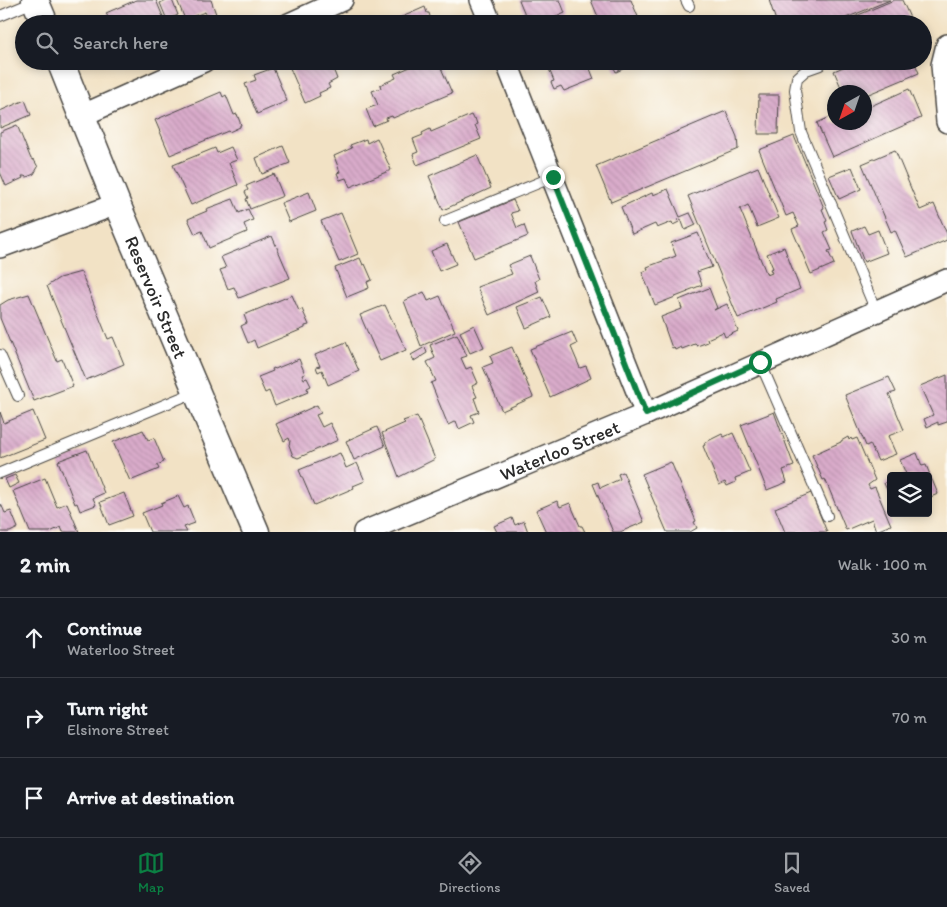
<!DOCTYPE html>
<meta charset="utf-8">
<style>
body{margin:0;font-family:Itim,sans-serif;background:#242831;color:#f1f3f6}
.controls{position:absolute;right:15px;bottom:15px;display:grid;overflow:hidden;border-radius:5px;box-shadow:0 2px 8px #0003}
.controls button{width:45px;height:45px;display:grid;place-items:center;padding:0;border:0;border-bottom:1px solid #363941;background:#171b24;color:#f1f3f6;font:25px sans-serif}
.compass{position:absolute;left:827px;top:85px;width:45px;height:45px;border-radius:50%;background:#171b24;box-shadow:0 2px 8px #0003;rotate:220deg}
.stop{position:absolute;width:15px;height:15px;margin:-11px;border:4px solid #0b8043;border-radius:50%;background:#fff}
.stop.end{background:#0b8043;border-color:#fff;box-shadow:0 1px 5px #0008}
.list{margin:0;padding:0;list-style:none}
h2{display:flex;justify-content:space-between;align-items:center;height:65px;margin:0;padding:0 20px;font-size:21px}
h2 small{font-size:16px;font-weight:400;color:#9ea1a6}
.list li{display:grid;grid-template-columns:32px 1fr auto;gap:15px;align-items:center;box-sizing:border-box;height:80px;padding:0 20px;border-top:1px solid #363941}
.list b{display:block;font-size:19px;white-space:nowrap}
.list p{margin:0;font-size:16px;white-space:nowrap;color:#9ea1a6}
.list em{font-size:16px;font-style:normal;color:#9ea1a6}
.icon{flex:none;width:28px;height:28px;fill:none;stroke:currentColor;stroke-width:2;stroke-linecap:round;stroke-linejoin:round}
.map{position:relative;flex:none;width:947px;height:532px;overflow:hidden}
.search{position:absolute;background:#171b24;box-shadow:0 2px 8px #0003;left:15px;right:15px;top:15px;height:55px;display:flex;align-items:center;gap:12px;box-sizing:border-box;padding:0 18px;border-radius:28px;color:#9ea1a6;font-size:19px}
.sheet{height:305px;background:#171b24}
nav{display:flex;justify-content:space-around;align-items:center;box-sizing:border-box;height:70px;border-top:1px solid #363941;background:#171b24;font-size:14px;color:#9ea1a6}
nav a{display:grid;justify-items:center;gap:2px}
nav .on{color:#0b8043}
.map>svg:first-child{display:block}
.building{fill:url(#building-back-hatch)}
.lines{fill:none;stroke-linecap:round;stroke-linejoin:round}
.service-casing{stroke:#494642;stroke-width:12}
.minor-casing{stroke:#494642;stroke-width:24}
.tertiary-casing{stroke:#494642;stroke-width:29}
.service{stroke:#fff;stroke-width:10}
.minor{stroke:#fff;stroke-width:21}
.tertiary{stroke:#fff;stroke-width:26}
.route{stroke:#0b8043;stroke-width:6}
.labels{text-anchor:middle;stroke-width:4;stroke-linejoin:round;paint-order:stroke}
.street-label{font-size:19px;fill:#2b2b2b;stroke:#fdfcf7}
</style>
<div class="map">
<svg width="947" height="532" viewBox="0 0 947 532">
<defs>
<pattern id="building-back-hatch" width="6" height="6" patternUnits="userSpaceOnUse" patternTransform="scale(1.25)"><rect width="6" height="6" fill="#d9abca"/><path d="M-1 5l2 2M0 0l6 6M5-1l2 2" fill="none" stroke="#ba93ae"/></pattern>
</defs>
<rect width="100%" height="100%" fill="#fdfcf7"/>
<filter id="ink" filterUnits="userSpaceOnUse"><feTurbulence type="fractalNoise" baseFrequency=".02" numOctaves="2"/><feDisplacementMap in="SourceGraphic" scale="10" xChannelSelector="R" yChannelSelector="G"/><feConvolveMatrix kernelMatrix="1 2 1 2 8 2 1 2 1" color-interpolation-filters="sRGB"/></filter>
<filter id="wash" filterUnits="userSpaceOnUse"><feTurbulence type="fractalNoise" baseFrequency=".0096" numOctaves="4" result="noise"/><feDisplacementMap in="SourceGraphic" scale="20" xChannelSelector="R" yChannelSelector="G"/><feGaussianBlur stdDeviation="1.12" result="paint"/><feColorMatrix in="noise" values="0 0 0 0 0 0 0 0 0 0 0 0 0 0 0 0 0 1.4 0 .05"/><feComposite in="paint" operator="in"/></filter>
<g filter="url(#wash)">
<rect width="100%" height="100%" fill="#f2e2c5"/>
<g id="blocks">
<path class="building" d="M136,0H156L166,24H111L106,13Z
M166,0H172L178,15L167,20L160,3Z
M177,0H211L216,14L208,18L205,12L194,16L197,23L187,24Z
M519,0H560L565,13L556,17L558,24H529Z
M591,0H631L641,24H601Z
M769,0H890L831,24H777Z
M894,0H902L911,20L906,22L907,24H851L849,19Z
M425,7L427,13H429L432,24H386Z
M299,61H330L337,79L328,84L330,88L319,93L320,96L305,103L290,68L300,64Z
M342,61H364L346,69Z
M424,61L426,65L438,61L452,93L393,118L392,116L386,118L387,120L373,126L366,109L378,105L372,91L381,88L380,85L396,78L394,74Z
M552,61H587L594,79L564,91L561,86L554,89L551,82L554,81L549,69L554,67Z
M611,61H640L616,72Z
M857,61H914L919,73L864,96V92H843L834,71Z
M273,68L287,101L257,114L245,84L256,80L254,75Z
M909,89L921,118L832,157L817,123L830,117L832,123L864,122V109Z
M221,92L223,97L226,95L234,115L237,114L241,125H240V127L229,132L228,131L170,155L155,120Z
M759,95H779L778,134H758Z
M25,100L31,115L0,128V111Z
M726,111L737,137L738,149L611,202L596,166Z
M471,115L473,119L475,118L477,124L475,125L481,139L417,165L413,154L418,152L413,139L423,135L422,133L430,129L431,132Z
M17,125L31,159L34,160L38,167L34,174L27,177L24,176H22L23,178L6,186L0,172V132Z
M794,136L824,208L822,209L827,221L825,222L828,230L824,232L832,250L828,251L834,264L811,274L792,229L799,226L793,213L786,216L759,150Z
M377,138L391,170L350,187L346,178L340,180L337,173L340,172L334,156L352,148L350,145L366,139L367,143Z
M283,146L290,163L262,174L256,158Z
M231,147L237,160L229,163L238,185L191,205L173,165L215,148L217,153Z
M895,150L920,210L934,204L947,234V240L907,257L895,230L891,232L862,164Z
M477,155L491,188L443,210L429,176Z
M758,167L779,218L757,227L748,205L740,209L767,275L772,273L770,269L773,268L767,254L784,247L800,289L776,299L777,302L738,318L688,196Z
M852,167L861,189L839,199L829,176Z
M274,174L283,196L250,209L246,199L248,198L245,192L248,190L246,186Z
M668,189L680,217L690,213L696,225L685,230L681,219L678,220L679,222L673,225L672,222L657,228L655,224L632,234L621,207L652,193L653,195Z
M309,192L316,211L289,222L281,203Z
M233,199L239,213L248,209L253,220L244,224L247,232L209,248L202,231L195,234L188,219L207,211L206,209Z
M513,200L518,211L511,213L517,228L524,225L528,236L474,258L459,222Z
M341,213L358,254L339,262L321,221Z
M864,226L868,234L878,230L887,253L864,262L852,231Z
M698,233L712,267L697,272L702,285L687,291L688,292L655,305L642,272L648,270L647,267L676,256L671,243Z
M272,236L290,278L239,298L234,287L228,289L220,270L226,268L221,257Z
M447,244L456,264L439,271L431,251Z
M530,256L539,279L535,281L539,292L489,315L477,287L512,274L508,265Z
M360,258L363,265L365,264L372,280L367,282L369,288L347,297L335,268Z
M81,272L108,339L113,337L124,364L86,380L47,286L59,278Z
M709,288L717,308L714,310L727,304L738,331L725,337L723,332L707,339L708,342L697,346L695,344L682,349L681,347L675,350L674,347L672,348L661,317L682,309L679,300Z
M424,292L428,301L440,296L455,331L421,346L404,301Z
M29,294L57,361L62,359L73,386L34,401L0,318V305L8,300Z
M292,295L299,311L302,309L309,325L305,326V328L257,348L254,340L248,343L241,326L247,323L244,315Z
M542,297L551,317L526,328L517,307Z
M385,305L406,350L380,361L360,315Z
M474,325L484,347L470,353L460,332Z
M572,332L577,344L571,347L580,368L586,366L591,378L550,397L530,349Z
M457,334L467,356L461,358L466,369L471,367L478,383L472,386L477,397L474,398L479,412L471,415L474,422L459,429L456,421L448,425L431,383L436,381L427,362L435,358L430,345Z
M346,342L359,371L328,385L322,370L318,372L316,367L320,366L315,355Z
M425,347L427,353L414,361L411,355Z
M512,347L533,397L502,411L483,367L493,363L490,356Z
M299,359L305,374L302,375L304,379L307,378L311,386L307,388L308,392L275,406L269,391L265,393L258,377L273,371L272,369L274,368L275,369Z
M947,375V422L938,425V422L927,427L924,419L933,415L920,386Z
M889,377L896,392L889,394L904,430L888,436L896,454L878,461L870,444L866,446L845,395Z
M317,405L321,413L316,415L322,427L330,423L338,440L298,458L293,456L289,445L290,441L289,438L284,441L276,424Z
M33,411L45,440L0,458V412L4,423Z
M774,412L794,466L783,470L787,482L767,490L741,425Z
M417,416L435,459L399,477L382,433L405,423L403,421Z
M377,427L385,446L354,460L346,441Z
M143,430L148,440L154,438L164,462L157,465L159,469L130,481L113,442Z
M733,433L750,472L735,478L736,482L727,486L725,482L719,485L703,446L705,445L704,443L722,434L724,437Z
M848,437L849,440L851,438L852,440L857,438L875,480L868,485L870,489L875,487L891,525L876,531L872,519L846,530L825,479L823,480L812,455L841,442V441Z
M87,450L104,493L93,498L96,505L80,511L77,503L75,504L58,461Z
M340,453L346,468L357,463L365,481L353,486L354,488L314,505L299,470Z
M917,453L922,466L926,465L938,494L928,498V476H901L906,474L900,460Z
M671,462L696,521L694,522L697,528L690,532H667L642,474Z
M623,472L644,522L620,532H613L593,484L598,482L600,488L620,479L618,474Z
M15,475L19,483L9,488L5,479Z
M45,478L57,507L67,503L79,532H63L61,527L50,532H30L13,491Z
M891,480V499L884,483Z
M124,493L133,516L109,525L100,502Z
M811,493L827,532H785L775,508Z
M178,496L184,508L188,506L195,523L184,527L187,532H150L142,513L162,505L161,503Z
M557,501L560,507L570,503L580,526H582L585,532H546L536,510Z
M1,504L5,513L11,511L18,528L10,532H0V505Z
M512,518L515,525L524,521L528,532H497L494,526Z"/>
</g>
</g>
<g filter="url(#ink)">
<use href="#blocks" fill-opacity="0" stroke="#494642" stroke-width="1"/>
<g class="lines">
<g class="service-casing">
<path id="service" d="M686,0L689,6
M0,16L36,1
M820,65L806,70L797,78L795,90L801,132L876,311
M445,221L553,177
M0,355L18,396
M760,362L827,516
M0,473L195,392"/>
</g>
<g class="minor-casing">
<g id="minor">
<path d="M481,0L491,24"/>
<path d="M289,24L342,0"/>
<path d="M947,45L942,65L947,122"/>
<path d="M506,61L646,414"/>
<path d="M81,116L204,61"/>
<path d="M0,247L117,204"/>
<path id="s1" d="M364,532L646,414L947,280"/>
</g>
</g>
<g class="tertiary-casing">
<g id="tertiary">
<path d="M35,0L45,24"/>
<path id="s2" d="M60,61L117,204L256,532"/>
</g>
</g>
<use href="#service" class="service"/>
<use href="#minor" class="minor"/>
<use href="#tertiary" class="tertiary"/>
</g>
</g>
<g class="lines" filter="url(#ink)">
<path class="route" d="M553,177L646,414L760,362"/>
</g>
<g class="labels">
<g class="street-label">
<text dy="7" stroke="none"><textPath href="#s2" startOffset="255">Reservoir Street</textPath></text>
<text dy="7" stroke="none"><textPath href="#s1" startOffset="212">Waterloo Street</textPath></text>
</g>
</g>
</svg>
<div class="controls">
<button><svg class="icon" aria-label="layers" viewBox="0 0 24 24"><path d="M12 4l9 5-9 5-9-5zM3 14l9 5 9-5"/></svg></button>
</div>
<svg class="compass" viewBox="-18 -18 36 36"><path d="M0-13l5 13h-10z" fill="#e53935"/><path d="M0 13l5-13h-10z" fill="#9ea1a6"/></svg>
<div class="stop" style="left:760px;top:362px"></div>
<div class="stop end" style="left:553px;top:177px"></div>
<div class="search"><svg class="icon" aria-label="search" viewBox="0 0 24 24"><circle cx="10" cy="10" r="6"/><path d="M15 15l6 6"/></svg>Search here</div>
</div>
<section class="sheet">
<h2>2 min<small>Walk · 100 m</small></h2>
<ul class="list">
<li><svg class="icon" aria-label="ahead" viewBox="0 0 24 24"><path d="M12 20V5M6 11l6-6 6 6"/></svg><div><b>Continue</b><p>Waterloo Street</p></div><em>30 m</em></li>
<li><svg class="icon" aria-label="right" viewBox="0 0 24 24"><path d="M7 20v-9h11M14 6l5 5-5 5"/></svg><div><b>Turn right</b><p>Elsinore Street</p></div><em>70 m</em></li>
<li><svg class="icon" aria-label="arrive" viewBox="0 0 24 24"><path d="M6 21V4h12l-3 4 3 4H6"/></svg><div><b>Arrive at destination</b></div></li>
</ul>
</section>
<nav>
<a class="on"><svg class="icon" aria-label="map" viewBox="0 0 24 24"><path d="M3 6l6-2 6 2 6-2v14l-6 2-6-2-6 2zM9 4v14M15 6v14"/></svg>Map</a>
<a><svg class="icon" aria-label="directions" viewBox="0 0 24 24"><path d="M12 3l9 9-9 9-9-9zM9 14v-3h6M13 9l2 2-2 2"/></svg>Directions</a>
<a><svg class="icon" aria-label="saved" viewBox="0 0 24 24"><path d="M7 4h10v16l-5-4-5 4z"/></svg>Saved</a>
</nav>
